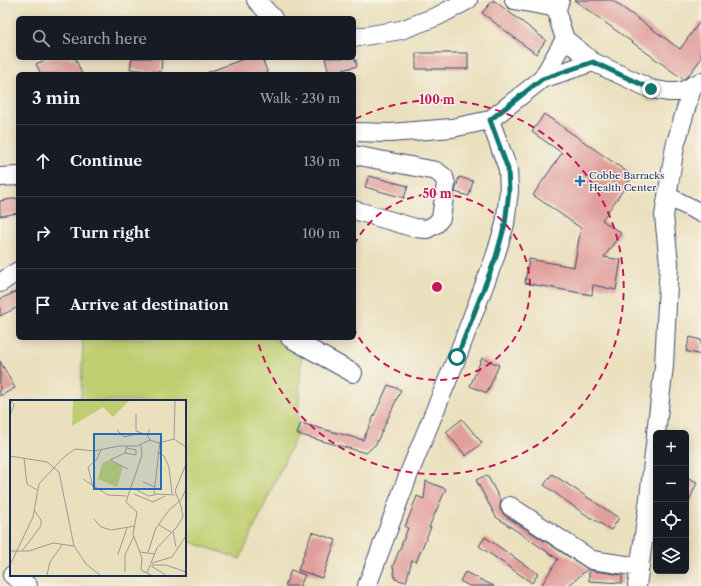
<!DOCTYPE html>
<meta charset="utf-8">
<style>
body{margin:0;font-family:"Libre Caslon Text",serif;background:#242831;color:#f1f3f6}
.controls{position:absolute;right:12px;bottom:12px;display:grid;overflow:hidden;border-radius:6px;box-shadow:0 2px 10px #0003}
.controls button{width:36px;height:36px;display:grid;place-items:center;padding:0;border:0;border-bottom:1px solid #363941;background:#171b24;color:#f1f3f6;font:20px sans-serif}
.stop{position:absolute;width:12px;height:12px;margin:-9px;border:3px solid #0f766e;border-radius:50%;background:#fff}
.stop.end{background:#0f766e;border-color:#fff;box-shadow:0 1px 4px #0008}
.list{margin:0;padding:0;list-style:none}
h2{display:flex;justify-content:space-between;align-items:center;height:52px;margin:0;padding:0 16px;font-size:17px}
h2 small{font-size:13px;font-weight:400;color:#9ea1a6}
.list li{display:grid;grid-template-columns:26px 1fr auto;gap:12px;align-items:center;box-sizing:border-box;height:72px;padding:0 16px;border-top:1px solid #363941}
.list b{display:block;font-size:15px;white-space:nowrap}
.list em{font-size:13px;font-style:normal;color:#9ea1a6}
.icon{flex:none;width:22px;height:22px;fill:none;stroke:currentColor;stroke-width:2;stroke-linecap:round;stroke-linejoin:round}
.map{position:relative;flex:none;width:701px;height:586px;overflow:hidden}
.search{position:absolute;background:#171b24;box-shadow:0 2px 10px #0003;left:16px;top:16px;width:340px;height:44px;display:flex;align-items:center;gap:10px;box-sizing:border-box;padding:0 14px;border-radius:6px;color:#9ea1a6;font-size:15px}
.panel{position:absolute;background:#171b24;box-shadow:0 2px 10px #0003;left:16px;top:72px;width:340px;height:268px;border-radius:6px}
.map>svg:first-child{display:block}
.green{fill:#bfce70;stroke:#6d7e67}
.building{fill:#e19f9b}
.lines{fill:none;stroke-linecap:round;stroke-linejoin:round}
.minor-casing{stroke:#3a4a6c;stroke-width:20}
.minor{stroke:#fff;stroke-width:18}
.route{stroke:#0f766e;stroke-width:5}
.ring{fill:none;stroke:#c2185b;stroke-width:2;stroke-dasharray:7 5}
.poi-dot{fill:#1f6fb2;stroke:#f7f3e8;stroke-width:1.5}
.labels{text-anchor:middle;stroke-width:3;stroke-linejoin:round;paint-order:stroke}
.poi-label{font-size:10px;fill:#1b2f5e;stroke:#f7f3e8;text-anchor:start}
.inset-road{fill:none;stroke:#989998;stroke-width:1}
.view{fill:#1f6fb2;fill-opacity:0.15;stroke:#1f6fb2;stroke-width:2}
.inset-edge{fill:none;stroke:#1b2f5e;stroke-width:2}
.centre{fill:#c2185b;stroke:#f7f3e8;stroke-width:2}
.ring-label{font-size:12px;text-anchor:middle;font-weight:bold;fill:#c2185b;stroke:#f7f3e8;stroke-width:3;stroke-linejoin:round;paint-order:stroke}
</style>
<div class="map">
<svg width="701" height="586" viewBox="0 0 701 586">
<rect width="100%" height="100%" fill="#f7f3e8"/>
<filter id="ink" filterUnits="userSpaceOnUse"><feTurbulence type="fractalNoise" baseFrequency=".025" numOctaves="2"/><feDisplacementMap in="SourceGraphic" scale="8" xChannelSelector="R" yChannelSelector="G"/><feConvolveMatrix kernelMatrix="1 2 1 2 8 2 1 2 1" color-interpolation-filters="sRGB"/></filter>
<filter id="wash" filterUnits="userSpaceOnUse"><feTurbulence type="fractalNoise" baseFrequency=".012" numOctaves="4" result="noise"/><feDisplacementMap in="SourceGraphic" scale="16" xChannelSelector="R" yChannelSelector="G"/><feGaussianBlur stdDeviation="0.9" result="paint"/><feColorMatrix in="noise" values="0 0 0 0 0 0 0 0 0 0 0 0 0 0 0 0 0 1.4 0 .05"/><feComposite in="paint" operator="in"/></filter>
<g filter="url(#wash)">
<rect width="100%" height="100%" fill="#ebe0be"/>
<path class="green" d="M83,338H272L302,351L297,434L240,559L185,540V401H79L81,396Z"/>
<g id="blocks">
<path class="building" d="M493,0L546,40L536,54L482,13Z
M574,0H612L680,49L701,20V59L688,76L683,79Z
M416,53H468V69H416Z
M50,58H75L82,74H41L36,64Z
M132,58H162L161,72L130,69Z
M246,58H262L268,74H207L206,73Z
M325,58H355L357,66L329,74Z
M544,114L633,176L602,220L621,233L604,257L621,260L616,290L593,285L592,295L525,283L529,259L574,267L581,228L533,195L562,153L532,132Z
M369,176L408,186L404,198L365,187Z
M459,177L473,181L469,196L455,192Z
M18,198V213L0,216V201Z
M18,291V307L0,316V299Z
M690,337L701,340V355L686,351Z
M482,358L499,365L487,393L470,386Z
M0,361L15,388L0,396Z
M388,385L401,390L376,444L366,453L297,434L301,423L363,440Z
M462,419L482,443L466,456L446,432Z
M552,474L619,518L611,530L580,511L544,485Z
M487,475L501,501L500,506V510L504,515L588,569L568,586H541L558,559L496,517L476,480Z
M686,477L697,482L686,509Z
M426,481L446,489L429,527H431L416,562L412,560L406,582L395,579L393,566L408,528L405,527L417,496L424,499Z
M312,532L336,540L322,578L298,570Z
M485,537L538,574L532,583L479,546Z
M291,570L305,575L300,586H285Z
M589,570L622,575V583L589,581Z
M465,572L494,586H469L460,581Z"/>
</g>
</g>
<g filter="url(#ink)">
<use href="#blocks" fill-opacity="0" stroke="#3a4a6c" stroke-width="1"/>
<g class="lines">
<g class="minor-casing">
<path id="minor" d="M256,0L273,18
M514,0L557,8
M560,0L557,8L559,21L565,39L593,62L651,89L668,92H681L700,82
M354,37H358L401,30L438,16L468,0
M542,79L565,39
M354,132L390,133L452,128L490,120L542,79L593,62
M354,155L436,171L444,177L446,184L441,218L436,224L427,229L415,228L354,210
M0,177L18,176
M667,196L701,213
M0,283L18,271
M290,338L353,373
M656,433L664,366L669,263L664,216L675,146L693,85
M510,506L592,560L640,567
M12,575L28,586
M367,586L408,476L457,357L495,257L505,224L509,191L508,169L490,120
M637,586L649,498L656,436"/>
</g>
<use href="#minor" class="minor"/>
</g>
</g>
<g class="lines" filter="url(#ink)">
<path class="route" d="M457,357L496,257L505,224L509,191L508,169L490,120L542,79L593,62L651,89"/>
</g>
<g class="ring">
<path d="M354 245A93 93 0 1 1 354 329"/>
<path d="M355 119A187 187 0 1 1 257 339"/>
</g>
<path class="poi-dot" d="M578 175h4v4h4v4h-4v4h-4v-4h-4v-4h4z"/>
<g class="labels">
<g class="poi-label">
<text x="589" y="179">Cobbe Barracks<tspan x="589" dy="12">Health Center</tspan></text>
</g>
</g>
<g transform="translate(10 400)">
<rect width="176" height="176" fill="#ebe0be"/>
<path d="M63,1H119L103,17L93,7L62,26ZM98,60L113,67L107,87L88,79L92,64Z" fill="#bfce70"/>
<path class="inset-road" d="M126,14V31L137,35M0,15L4,5L1,1M140,29L137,35L140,40L149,43L164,39L176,47M107,30L114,37L130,33M164,39L165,1M150,42L144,94L165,95M131,45L132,55L116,102L127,112L123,134L132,158L131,170L141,175M117,46L115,53L100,60L118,69M147,52L154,56L159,67L162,94M115,53L126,55V50L117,48M0,56L37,62L49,72L64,146L76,164L90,175M14,58L17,84L27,90M73,79L98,95L117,96M133,82L145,87M83,87L78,67L87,59L91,50M127,90L138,96L145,95M124,94L143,102L155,96M84,119L91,127L101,130L125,126M149,125L161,132M163,131L166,147M0,151H19L43,143L64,146M12,151L31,126V120L24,110M130,152L145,154M138,152L146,128L159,110L171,100L176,89M108,154L117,128M142,163L162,157L176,136M0,165L23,117L29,84L53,58L65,49L84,51L109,46H127L140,40M142,165H156L176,172M141,166L156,175M115,172V155L124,136M137,173L147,148L166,128L173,117L171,106L165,91L176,64M37,175L40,162L52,145"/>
<path class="view" d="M84,34H151V89H84Z"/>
<rect width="176" height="176" class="inset-edge"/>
</g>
<circle cx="437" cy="287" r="6" class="centre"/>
<g class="ring-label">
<text x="437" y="104">100 m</text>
<text x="437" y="198">50 m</text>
</g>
</svg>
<div class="controls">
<button>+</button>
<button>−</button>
<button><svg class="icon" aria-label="locate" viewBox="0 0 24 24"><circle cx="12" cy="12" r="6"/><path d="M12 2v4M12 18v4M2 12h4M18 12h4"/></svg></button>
<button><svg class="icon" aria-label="layers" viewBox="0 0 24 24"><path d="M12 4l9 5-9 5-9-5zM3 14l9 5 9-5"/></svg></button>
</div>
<div class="stop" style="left:457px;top:357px"></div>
<div class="stop end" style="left:651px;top:89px"></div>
<div class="search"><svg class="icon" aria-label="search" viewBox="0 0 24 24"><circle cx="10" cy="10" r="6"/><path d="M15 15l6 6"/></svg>Search here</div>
<section class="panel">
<h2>3 min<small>Walk · 230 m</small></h2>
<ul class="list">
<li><svg class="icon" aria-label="ahead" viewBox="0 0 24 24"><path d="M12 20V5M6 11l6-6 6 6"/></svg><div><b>Continue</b></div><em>130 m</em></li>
<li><svg class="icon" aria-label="right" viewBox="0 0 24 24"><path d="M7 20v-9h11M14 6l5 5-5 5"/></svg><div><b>Turn right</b></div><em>100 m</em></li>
<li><svg class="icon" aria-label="arrive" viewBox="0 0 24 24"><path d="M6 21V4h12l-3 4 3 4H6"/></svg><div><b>Arrive at destination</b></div></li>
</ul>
</section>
</div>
